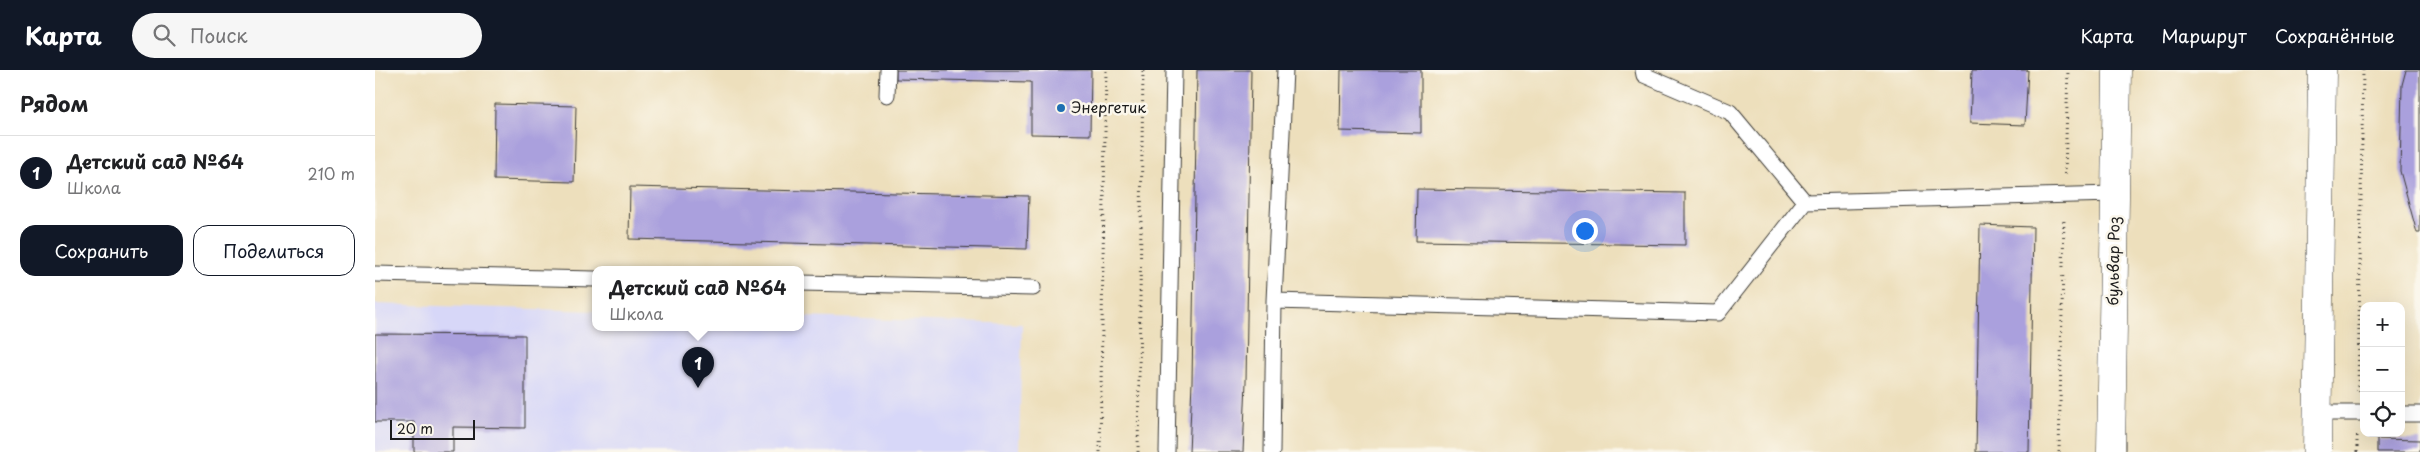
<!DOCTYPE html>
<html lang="ru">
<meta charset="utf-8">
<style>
body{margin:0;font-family:"Playpen Sans",sans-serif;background:#f6f6f6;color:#202124}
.controls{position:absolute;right:15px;bottom:15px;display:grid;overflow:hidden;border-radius:10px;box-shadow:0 5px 20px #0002}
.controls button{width:45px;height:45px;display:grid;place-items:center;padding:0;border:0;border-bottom:1px solid #e0e0e0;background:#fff;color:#202124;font:25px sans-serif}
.scale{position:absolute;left:15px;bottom:12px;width:85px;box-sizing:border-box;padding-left:5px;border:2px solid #1c1c1c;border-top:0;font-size:14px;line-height:18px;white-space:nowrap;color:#1c1c1c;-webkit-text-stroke:4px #fbf7ec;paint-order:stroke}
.you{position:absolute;left:1209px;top:160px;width:18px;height:18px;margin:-12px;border:4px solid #fff;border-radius:50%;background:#1a73e8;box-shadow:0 0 0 8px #1a73e833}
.badge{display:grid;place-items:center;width:32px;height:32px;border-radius:50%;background:#111827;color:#fff;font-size:16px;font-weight:700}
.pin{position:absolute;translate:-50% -41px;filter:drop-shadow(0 1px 2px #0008)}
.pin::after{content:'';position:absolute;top:26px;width:18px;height:15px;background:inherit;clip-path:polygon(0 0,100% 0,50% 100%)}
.popup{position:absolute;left:217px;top:196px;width:212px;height:65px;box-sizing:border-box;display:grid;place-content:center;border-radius:10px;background:#fff;filter:drop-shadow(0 1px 4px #0005);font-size:16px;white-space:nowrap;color:#757577}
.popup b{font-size:19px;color:#202124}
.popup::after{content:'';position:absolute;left:50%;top:100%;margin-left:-10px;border:10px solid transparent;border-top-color:#fff}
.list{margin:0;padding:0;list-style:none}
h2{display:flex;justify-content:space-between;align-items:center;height:65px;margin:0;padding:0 20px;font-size:21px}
h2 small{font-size:16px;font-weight:400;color:#757577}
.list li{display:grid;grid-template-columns:32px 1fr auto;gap:15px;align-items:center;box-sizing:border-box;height:75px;padding:0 20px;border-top:1px solid #e0e0e0}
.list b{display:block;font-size:19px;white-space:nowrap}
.list p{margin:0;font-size:16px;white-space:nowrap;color:#757577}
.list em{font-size:16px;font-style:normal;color:#757577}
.actions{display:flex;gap:10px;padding:15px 20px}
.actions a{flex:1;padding:11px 0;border:1px solid #111827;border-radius:15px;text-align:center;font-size:18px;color:#111827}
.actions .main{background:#111827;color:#fff}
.icon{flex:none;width:28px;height:28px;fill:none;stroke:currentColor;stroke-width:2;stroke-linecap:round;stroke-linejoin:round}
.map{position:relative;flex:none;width:2045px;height:382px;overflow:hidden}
header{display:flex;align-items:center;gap:30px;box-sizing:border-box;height:70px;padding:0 25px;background:#111827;color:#fff}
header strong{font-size:24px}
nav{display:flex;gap:28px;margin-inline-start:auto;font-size:18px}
.search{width:350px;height:45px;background:#f6f6f6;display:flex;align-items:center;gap:12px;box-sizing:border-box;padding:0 18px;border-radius:28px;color:#757577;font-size:19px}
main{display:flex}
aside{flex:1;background:#fff}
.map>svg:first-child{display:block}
.built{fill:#d7d7f8}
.building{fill:#aaa0dd}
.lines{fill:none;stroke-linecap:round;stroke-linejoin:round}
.service-casing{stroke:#3b3934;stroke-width:17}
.tertiary-casing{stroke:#3b3934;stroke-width:29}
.path{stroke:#3b3934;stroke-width:3;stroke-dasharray:1 4;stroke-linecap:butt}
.service{stroke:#fff;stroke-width:15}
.tertiary{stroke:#fff;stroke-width:28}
.poi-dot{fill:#1f6fb2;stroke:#fbf7ec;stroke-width:2}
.labels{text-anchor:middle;stroke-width:5;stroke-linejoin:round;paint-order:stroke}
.poi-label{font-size:15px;fill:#1c1c1c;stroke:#fbf7ec;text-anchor:start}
.street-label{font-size:15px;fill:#1c1c1c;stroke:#fbf7ec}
</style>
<header>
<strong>Карта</strong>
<div class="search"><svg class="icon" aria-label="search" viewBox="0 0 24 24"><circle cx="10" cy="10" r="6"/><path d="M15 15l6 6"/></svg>Поиск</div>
<nav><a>Карта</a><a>Маршрут</a><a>Сохранённые</a></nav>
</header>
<main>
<aside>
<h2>Рядом<small></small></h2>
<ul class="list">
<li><span class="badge">1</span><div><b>Детский сад №64</b><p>Школа</p></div><em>210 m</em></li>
</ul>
<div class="actions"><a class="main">Сохранить</a><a>Поделиться</a></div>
</aside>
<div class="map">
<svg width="2045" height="382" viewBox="0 0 2045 382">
<rect width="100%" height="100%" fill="#fbf7ec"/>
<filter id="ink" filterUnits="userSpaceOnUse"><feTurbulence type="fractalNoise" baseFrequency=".02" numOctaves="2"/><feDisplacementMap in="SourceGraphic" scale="10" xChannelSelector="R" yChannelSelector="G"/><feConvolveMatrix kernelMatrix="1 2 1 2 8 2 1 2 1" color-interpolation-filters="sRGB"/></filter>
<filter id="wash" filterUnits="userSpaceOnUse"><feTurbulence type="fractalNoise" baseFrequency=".0096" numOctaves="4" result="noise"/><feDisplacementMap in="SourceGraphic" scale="20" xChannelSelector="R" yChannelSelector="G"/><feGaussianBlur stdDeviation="1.12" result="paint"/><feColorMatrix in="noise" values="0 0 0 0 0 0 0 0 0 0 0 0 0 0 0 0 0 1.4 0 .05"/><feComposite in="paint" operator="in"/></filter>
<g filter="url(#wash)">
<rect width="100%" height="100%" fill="#eddfbc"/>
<path class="built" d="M0,234L220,241V257H426V247L647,254L644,382H0Z"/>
<g id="blocks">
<path class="building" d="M521,0H716L715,65L656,64V12L521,9Z
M822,0H876L871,312L868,382H814L817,312Z
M966,0H1046V63L965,61Z
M1597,0H1653L1650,55L1595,53Z
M2031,0H2045V163H2042L2025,101L2027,15Z
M120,34L201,36L199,112L119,110Z
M255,117L654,126L652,179L254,169Z
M1042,119L1310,123V175L1041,171Z
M1605,155L1658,157L1654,382H1601Z
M0,264L150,265V358L78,357V382H39V352H0Z
M2002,369L2045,370V382H2002Z"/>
</g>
</g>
<g filter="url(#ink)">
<use href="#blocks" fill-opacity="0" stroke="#3b3934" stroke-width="1"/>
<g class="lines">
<g class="service-casing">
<path id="service" d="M1268,0L1269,5L1355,42L1430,132L1740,124
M512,25L513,0
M0,204L220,209
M426,213L658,218
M899,231L1343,243L1430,132
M1943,343H1989
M2026,344H2045
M792,382L799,0
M897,382L899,231L910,0"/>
</g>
<g class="tertiary-casing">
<path id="tertiary" d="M1736,382L1742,0
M1942,382L1947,0"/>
</g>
<path class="path" d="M1690,104L1693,0
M1983,321L1988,0
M725,382L731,0
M763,382L768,0
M1684,382L1689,148
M1982,382V365"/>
<use href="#service" class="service"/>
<use href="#tertiary" class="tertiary"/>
</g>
</g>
<circle class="poi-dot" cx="686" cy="38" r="5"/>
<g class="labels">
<g class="poi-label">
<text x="696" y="43">Энергетик</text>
</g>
<g class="street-label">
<text transform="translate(1739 191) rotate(-89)" y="5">бульвар Роз</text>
</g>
</g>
</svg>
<div class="controls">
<button>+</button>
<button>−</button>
<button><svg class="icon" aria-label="locate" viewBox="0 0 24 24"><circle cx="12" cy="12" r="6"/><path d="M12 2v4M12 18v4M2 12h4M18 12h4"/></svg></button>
</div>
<div class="scale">20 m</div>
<div class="you"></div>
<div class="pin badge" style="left:323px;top:318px">1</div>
<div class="popup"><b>Детский сад №64</b>Школа</div>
</div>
</main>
